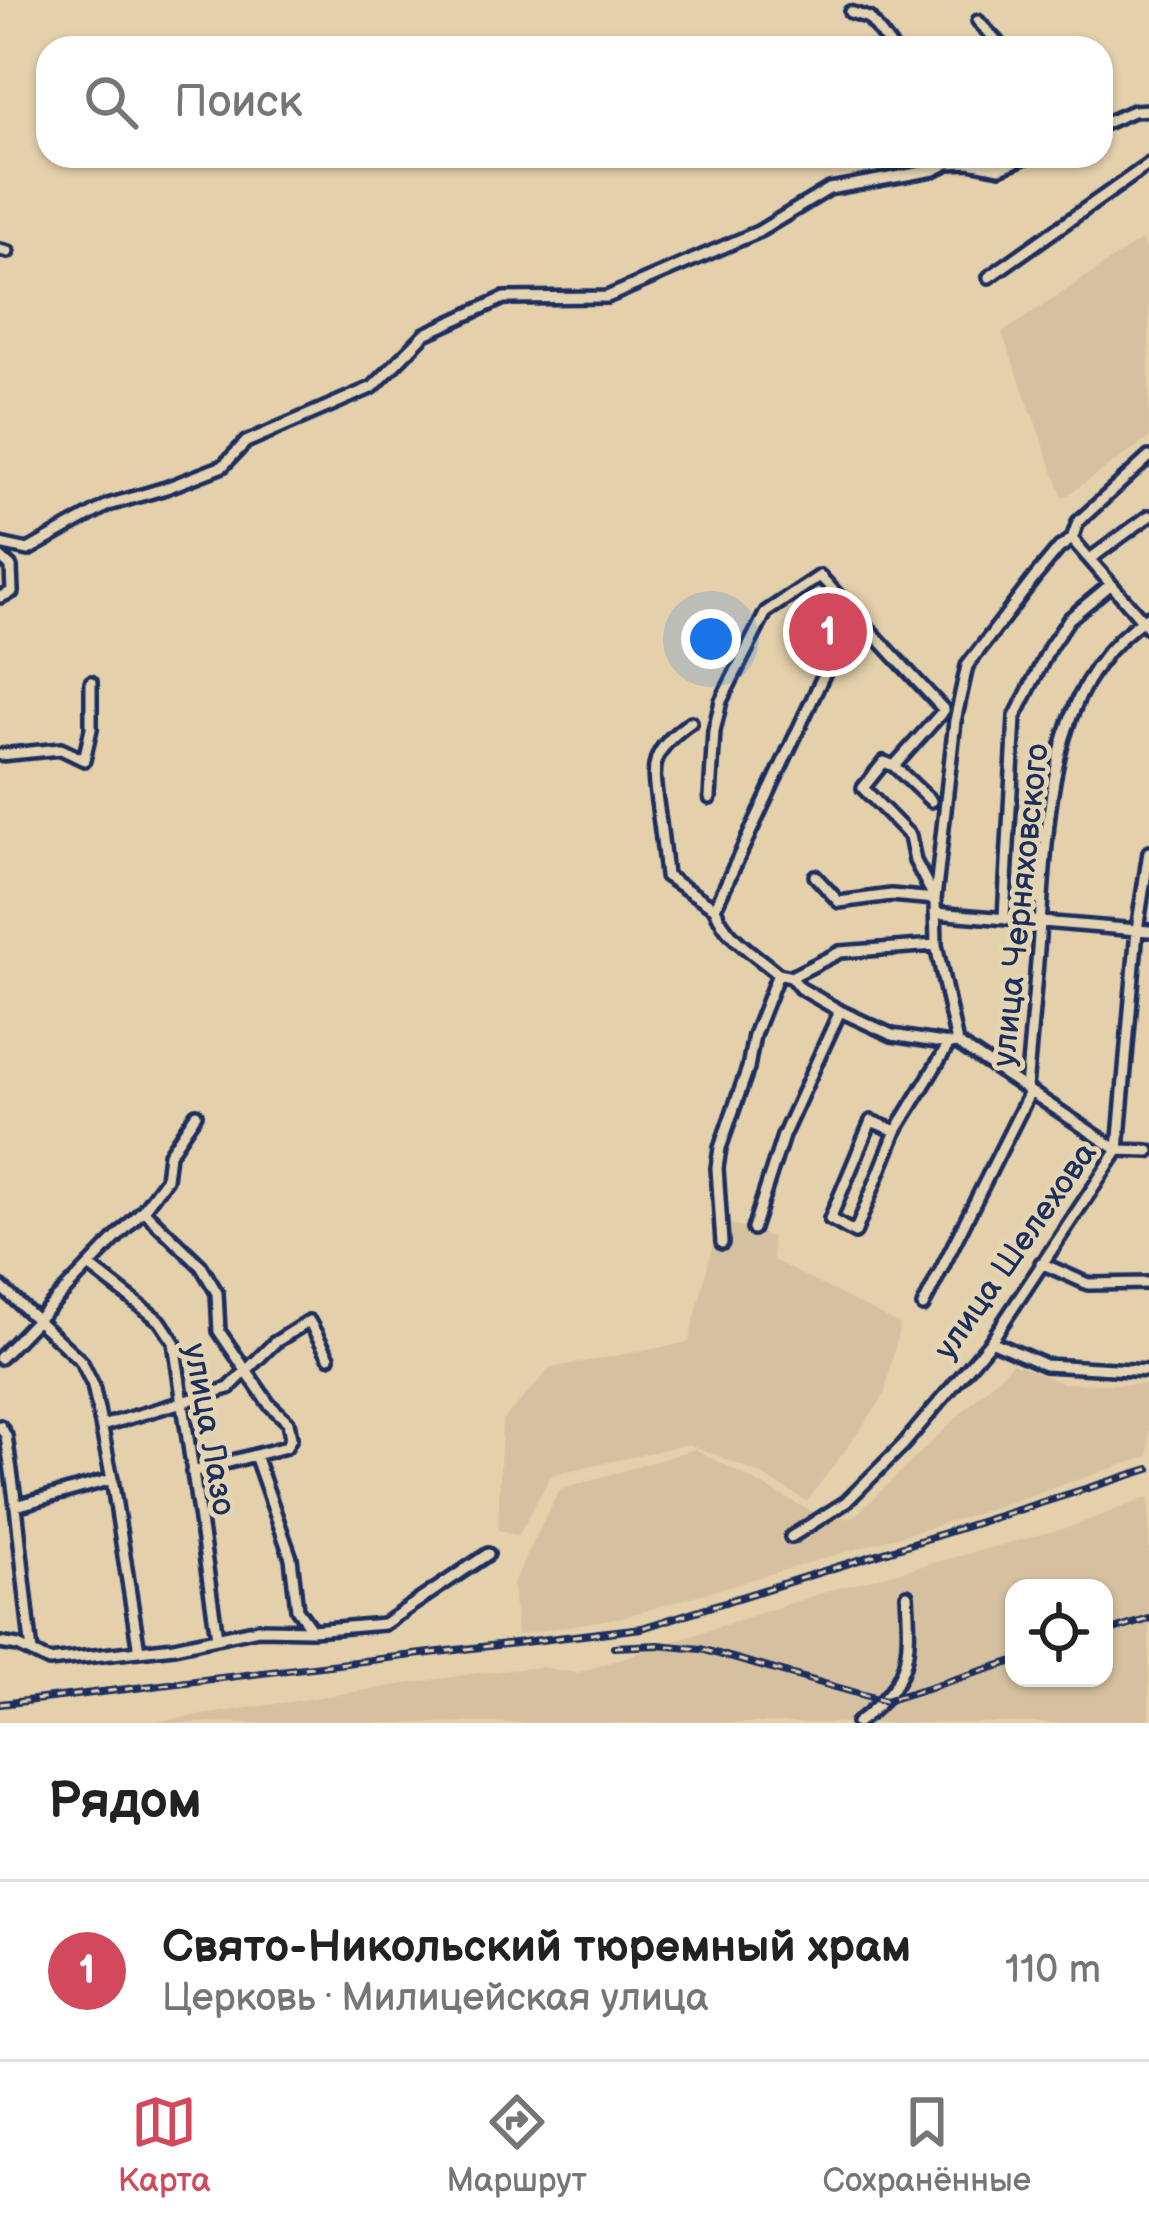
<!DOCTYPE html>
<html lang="ru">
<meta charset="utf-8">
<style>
body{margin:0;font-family:"Balsamiq Sans",sans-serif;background:#f2f2f2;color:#222}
.controls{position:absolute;right:36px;bottom:36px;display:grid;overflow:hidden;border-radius:24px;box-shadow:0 3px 9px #0004}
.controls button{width:108px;height:108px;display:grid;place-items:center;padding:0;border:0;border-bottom:3px solid #e0e0e0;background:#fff;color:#222;font:60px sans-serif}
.you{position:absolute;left:711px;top:639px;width:42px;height:42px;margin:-30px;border:9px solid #fff;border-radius:50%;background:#1a73e8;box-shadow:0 0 0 18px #1a73e833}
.badge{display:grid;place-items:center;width:78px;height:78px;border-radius:50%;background:#d1495b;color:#fff;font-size:39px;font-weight:700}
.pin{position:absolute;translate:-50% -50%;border:6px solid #fff;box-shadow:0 3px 12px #0006}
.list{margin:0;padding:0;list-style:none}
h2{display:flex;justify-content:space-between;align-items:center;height:156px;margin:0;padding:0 48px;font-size:51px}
h2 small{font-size:39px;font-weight:400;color:#767676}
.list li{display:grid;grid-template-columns:78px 1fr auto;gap:36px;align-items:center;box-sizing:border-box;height:180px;padding:0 48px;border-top:3px solid #e0e0e0}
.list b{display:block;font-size:45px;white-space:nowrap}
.list p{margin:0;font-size:39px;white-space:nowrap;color:#767676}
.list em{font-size:39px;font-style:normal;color:#767676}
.icon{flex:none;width:66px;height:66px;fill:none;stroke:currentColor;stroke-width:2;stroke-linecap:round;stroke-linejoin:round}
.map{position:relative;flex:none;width:1149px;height:1723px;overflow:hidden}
.search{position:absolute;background:#fff;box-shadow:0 3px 9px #0004;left:36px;right:36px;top:36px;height:132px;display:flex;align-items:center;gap:30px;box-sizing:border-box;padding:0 42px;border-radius:36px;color:#767676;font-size:45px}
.sheet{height:336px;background:#fff}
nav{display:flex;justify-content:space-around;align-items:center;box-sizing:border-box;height:168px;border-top:3px solid #e0e0e0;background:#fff;font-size:33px;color:#767676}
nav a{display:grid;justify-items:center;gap:6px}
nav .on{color:#d1495b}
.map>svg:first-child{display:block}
.built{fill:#d5c1a0;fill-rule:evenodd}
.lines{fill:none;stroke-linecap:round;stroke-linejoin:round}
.minor-casing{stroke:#1b2f5e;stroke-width:18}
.minor{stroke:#e5d4b1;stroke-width:9}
.rail-casing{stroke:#1b2f5e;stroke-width:8}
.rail{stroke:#e5d4b1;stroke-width:3;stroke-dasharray:9;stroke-linecap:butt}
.labels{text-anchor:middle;stroke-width:10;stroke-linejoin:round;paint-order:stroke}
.street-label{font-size:33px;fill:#1b2f5e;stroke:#e5d4b1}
</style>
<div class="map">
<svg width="1149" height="1723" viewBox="0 0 1149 1723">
<rect width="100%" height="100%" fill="#e4d0ab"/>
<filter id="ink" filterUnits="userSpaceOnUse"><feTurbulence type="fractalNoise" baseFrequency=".00833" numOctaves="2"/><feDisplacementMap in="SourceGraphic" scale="24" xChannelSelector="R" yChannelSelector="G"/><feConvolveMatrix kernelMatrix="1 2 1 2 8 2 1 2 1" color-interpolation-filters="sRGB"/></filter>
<g filter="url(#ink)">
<path class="built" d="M1141,240L1149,255V438L1063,498L1002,333Z
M719,1220L772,1237L773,1260L900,1325L884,1396L852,1441L807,1501L760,1474L689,1444L551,1475L518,1536L498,1530L502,1421L551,1368L689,1342Z
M1013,1363L1062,1383L1149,1385V1456L972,1515L627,1616L517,1635L513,1584L559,1490L695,1449L820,1516L853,1518Z
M1149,1497V1723H148L478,1673L540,1667L577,1673L831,1590L1073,1526ZM1014,1588H1104V1678H1014Z"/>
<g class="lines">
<g class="minor-casing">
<path id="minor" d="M850,12L869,18L892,48
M978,21L1003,48
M1101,125L1133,111L1149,110
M0,250L8,252
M989,277L1149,164
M1072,539L1149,628
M0,544L28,550L108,505L166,488L223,466L246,442L373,387L425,334L504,298L607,297L758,232L829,189L934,170L948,163L969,162L1000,168L1029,156
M0,557L11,567L12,592L0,597
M1090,559L1149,516
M691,722C645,754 653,769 659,816C662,836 664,856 666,876L715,908C725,938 755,954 778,974
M0,755L61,749L84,760L91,729V682
M710,798L714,731L721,701L766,612L820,576L944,710L894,766L931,801
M815,876L839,902L891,895L935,899L915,861L910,836L863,788L884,762L894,766
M715,908L853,612
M935,913L1149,931
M1004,918L1015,717L1050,647L1069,619L1110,585
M778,974L791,977L840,952L936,945
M791,977L800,988L840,1011
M957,1043L936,945L935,899L955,721L967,666L1035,577L1059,548L1072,539L1078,522L1149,457
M957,1043L1118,1150L1149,1151
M1026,1088C1031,1033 1036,978 1040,923C1049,815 1047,682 1149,616
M896,1131L871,1121L830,1219L855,1233L896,1131L949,1044L957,1043
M143,1210L201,1266L217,1293L219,1331L269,1404L288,1422L291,1438L286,1447L255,1455L291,1558L297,1609L312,1630
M753,1229L783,1136L840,1011L892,1035L949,1044
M722,1243L717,1168L720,1148L748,1068L754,1035L778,974
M1041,1263L1088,1284L1149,1283
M89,1266L160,1321L174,1342L217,1637
M0,1286L81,1361L93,1385L112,1479L139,1651
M923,1306L1029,1094
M991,1341L1045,1365L1149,1371
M0,1358L143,1210L166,1179L169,1154L196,1114
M0,1426L6,1436L16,1506L32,1653
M102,1426L229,1388L274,1343L309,1321L329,1357
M192,1472L255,1455
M16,1506L112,1479
M791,1537L846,1502L903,1445L991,1341L1118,1150L1137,930L1149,852
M0,1643L18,1646L49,1661L174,1647L258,1629L312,1630L384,1624L488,1554
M857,1723C910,1682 911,1659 907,1595"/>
</g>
<use href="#minor" class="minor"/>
<g class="rail-casing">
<path id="rail" d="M1104,1633L1149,1619
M614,1647L658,1645L701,1649L885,1701L1014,1661
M0,1704L642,1628L1149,1469"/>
</g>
<use href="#rail" class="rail"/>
</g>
</g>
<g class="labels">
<g class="street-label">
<text transform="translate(1019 905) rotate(-84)" y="12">улица Черняховского</text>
<text transform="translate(1014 1250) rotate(-55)" y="12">улица Шелехова</text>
<text transform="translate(211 1429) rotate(80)" y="12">улица Лазо</text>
</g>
</g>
</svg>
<div class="controls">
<button><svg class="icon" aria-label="locate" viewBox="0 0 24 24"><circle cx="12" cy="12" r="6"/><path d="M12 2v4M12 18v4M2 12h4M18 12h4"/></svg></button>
</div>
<div class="you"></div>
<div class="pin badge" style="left:828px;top:632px">1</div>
<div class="search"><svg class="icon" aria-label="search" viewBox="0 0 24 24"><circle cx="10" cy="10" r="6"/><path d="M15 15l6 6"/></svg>Поиск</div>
</div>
<section class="sheet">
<h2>Рядом<small></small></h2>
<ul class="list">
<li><span class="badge">1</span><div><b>Свято-Никольский тюремный храм</b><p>Церковь · Милицейская улица</p></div><em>110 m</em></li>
</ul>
</section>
<nav>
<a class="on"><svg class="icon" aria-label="map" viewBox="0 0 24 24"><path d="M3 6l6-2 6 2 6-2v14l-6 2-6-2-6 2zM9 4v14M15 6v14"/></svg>Карта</a>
<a><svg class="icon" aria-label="directions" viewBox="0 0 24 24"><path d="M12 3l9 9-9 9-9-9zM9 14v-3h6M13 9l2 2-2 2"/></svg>Маршрут</a>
<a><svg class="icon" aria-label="saved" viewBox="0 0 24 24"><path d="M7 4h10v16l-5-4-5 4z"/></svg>Сохранённые</a>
</nav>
